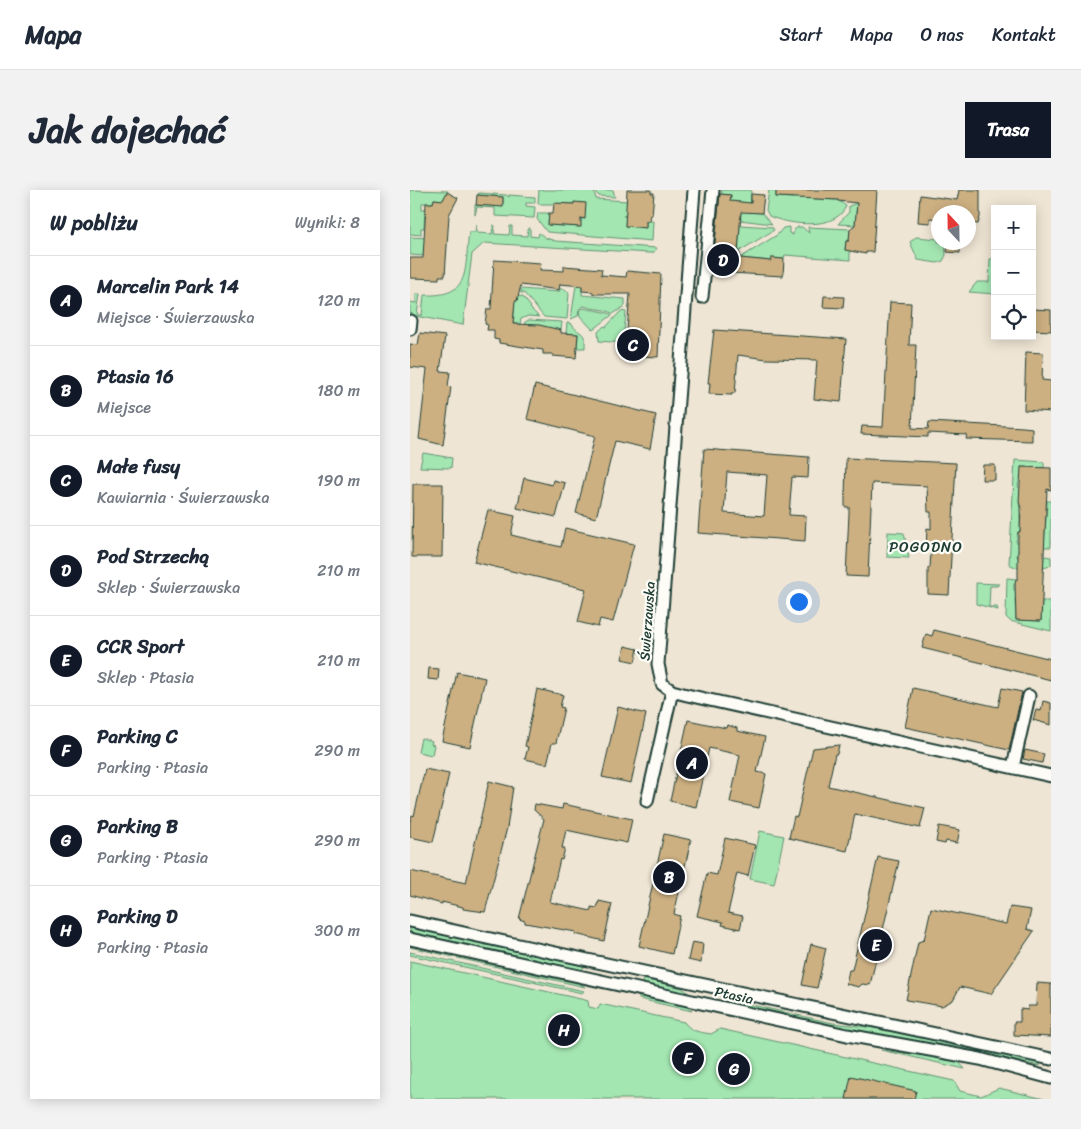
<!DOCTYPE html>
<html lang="pl">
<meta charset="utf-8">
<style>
body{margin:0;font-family:Sriracha,sans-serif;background:#f2f2f3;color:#1f2937}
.controls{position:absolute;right:15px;top:15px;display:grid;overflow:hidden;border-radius:0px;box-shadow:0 2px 12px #0003}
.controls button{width:45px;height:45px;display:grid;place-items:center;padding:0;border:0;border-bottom:1px solid #e0e1e3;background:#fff;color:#1f2937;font:25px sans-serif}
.compass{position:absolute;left:521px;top:15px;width:45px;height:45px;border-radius:50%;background:#fff;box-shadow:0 2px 12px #0003;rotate:338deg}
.you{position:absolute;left:388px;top:411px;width:18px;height:18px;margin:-12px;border:4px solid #fff;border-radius:50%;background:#1a73e8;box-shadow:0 0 0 8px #1a73e833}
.badge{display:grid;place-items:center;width:32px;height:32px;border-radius:50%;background:#111827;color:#fff;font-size:16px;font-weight:700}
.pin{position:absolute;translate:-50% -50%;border:2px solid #fff;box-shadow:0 1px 5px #0006}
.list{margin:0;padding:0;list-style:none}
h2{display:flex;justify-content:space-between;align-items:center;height:65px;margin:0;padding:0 20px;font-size:21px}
h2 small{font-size:16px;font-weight:400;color:#747a83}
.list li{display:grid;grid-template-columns:32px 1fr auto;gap:15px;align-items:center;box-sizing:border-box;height:90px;padding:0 20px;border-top:1px solid #e0e1e3}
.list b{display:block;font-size:19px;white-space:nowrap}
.list p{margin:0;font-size:16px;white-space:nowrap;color:#747a83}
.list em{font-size:16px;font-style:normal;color:#747a83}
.icon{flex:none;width:28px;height:28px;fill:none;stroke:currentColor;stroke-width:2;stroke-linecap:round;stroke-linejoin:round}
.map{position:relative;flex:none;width:641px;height:909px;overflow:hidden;border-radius:0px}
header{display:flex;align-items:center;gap:30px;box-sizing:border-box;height:70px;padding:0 25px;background:#fff;border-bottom:1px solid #e0e1e3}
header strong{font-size:24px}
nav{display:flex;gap:28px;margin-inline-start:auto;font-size:18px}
.intro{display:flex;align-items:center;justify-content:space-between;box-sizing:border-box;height:120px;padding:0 30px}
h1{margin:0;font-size:35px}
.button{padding:12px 22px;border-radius:0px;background:#111827;color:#fff;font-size:18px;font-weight:700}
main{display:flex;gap:30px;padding:0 30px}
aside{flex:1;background:#fff;border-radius:0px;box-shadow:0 2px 12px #0003}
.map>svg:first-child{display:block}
.green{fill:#a3e6b1;stroke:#619272}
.building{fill:#cdb082;stroke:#1f3d34;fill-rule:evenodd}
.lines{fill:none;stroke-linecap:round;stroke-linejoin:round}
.minor-casing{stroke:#1f3d34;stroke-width:15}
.minor{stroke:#fdfcf7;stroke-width:11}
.labels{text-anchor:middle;stroke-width:4.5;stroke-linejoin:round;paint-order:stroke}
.street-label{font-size:14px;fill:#1f3d34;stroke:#fdfcf7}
.neighbourhood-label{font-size:15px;letter-spacing:1px;fill:#1f3d34;stroke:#fdfcf7}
</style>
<header>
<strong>Mapa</strong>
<nav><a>Start</a><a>Mapa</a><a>O nas</a><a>Kontakt</a></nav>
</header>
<div class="intro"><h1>Jak dojechać</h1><a class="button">Trasa</a></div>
<main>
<aside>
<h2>W pobliżu<small>Wyniki: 8</small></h2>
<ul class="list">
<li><span class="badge">A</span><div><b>Marcelin Park 14</b><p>Miejsce · Świerzawska</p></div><em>120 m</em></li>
<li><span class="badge">B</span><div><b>Ptasia 16</b><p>Miejsce</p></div><em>180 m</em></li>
<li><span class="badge">C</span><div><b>Małe fusy</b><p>Kawiarnia · Świerzawska</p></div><em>190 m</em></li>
<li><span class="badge">D</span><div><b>Pod Strzechą</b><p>Sklep · Świerzawska</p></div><em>210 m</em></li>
<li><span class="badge">E</span><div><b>CCR Sport</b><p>Sklep · Ptasia</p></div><em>210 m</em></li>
<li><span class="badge">F</span><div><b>Parking C</b><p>Parking · Ptasia</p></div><em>290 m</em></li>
<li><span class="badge">G</span><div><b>Parking B</b><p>Parking · Ptasia</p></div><em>290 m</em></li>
<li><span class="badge">H</span><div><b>Parking D</b><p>Parking · Ptasia</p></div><em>300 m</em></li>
</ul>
</aside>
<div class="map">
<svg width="641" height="909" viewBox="0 0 641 909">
<rect width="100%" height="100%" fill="#efe5d4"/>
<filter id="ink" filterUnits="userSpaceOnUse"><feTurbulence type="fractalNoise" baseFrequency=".02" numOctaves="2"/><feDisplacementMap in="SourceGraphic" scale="10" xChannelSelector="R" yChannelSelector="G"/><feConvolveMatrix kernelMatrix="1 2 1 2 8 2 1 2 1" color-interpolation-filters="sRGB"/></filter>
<g filter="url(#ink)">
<path class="green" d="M0,0L38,1L33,10L24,9L23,13H12V19H15L14,38H11V45L0,44Z
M129,0H203L205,7L189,6L184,1L186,9L217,11L216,26H213H216L215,36L236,37V31H243L242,51L137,42L127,29L128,23H139L138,35L170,37L171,28L175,29L164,14H128Z
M312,0H341L340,22L352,23L362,34L330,30L332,12L320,13L321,5L311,4Z
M359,0H366V7L383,8L389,6V8L428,10L436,16C426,41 379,35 359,26L356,20Z
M69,3L96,5L99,7V5L125,7V13H116V16L125,17L124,28L85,26V18L67,17L65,25V15L93,16V7L67,5Z
M447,13L445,35L428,34L439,22V16Z
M66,34L67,43L82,44L83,35L85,36L84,44L99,45L100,36H102V45L117,46L118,38H120V46L128,47L129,43L136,48L145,51L247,58L243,63H239L74,53L62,64L53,135L0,125V112L6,113V104H10L7,125H12L14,105C62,107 54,80 59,42H65Z
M330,35L362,37L364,40L328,62Z
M379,37V43L383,45L384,40L388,37H392L399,43L398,37L440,39L439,51H436L435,60L440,61V70L375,65L374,69L362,68L361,71L330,68L367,45L373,38Z
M0,47L18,48L17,66L0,65Z
M506,47L528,49V52L535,53L536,65L533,71L527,73L508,70L500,52Z
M580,69H585V104L559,102L567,92H579Z
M166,95L172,96V105L215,109V116L203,124C195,118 184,120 174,116L169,119L168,126L161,129Z
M111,99L149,102V99H155L159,103L157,129L134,127L114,103H111Z
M108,106L113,107L121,117L120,118L129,127L118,126L111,129L110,134H103L105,111H107Z
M173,118C181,120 196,121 202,125L183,140L170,126L169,121Z
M211,121L216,122L213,153L189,151L188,142L194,136L196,137Z
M119,130L152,132L151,140L114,135L115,132Z
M157,133H161C168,146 176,138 175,158H167L168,144L156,143Z
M13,263L42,268L41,278L10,277Z
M605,270L634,272V278L611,277L613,290L609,291L608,297L612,298C607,306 611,329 610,342H608L606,352H610L607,367L633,378L634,366L641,367V375C632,381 609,381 599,374Z
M637,311H641V357H634Z
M478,342L494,343L499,368L477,367Z
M597,388L606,389L608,394H604V400H607V409H605L606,430L631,431L632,411H641V441L600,431L596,427Z
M566,393L589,394L587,396H580L579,417H587L588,420L566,414Z
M11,548L22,551L21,554L24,555L22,565L8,562Z
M350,641L374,646L364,694L340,689Z
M0,737L173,776L174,777L171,781L0,743Z
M0,755L168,792L175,797L0,757Z
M0,762L174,801L172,803L0,765Z
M0,771L175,810L178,811L179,817L188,819L190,814L274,832C281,842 290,842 301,844L310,839L544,891L550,901L571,906L589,898L634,909H0Z
M233,789L272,798L280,804L232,795Z
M229,806L276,816L282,821L229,809Z
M313,811H324L423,833L465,838L630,873V876C550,858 467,846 387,828C367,824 330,820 313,811Z
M471,860L547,870L555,879Z"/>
<path class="building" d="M217,0H241V3H244L242,25H240L239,31H236V38L215,36Z
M366,0H467L463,62H456V64L435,60L436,51H439L440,39L445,35L447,13L428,11V10L366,7Z
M549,0H570V27L568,34L558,33V22H528V29L520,28V33L508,32L510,5L547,10Z
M37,2L48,8L39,25L35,86H29V89L0,88V68H13L16,13H23L24,9L33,10Z
M310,4L321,5L320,11L341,13V4L354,5L352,23L331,22L328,62L330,63V68L361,71V68L374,69L373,86L302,82Z
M67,5L93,7V17L66,15Z
M164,12L176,13L175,29L171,28V37L138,35L139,23H143L144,13L164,14Z
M538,52H550V63L537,62Z
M84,70L131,73L130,80L154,81V76L192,79L191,85L216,87L217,81L251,84L248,167L215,165L220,104H183V102L172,101V96L150,94L149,100L111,95L107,111H105L103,134L129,135L151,140V143L168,144L166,168L143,166V164H133V160L89,153V150L84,149V140H77L78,135L75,134L77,119H81Z
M414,106L434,107L433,118L413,117Z
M480,112L501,113L499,155H506L502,238L518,239L519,232L613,237L622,238V251L556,249L557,245L518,243V247L451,244L452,236L473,237Z
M622,119L641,120V141L622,140Z
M304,140L436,149L431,212L404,209L407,170L357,169L328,165L325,203H322V205L299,204L300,193H298Z
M10,143L35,146L30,181L40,182L38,196L41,197L33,255L9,249L17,179L0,177V154L8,155Z
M616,162L633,163L632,190L641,191V222L614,220Z
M125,195L246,225L240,259L205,251L186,328L166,323L185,246L117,229Z
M294,259L399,267L398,288L382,287L379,325L396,326L395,351L288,343ZM317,282L357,285L354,326L314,323Z
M436,268L546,273L539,405L518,404V378H520L521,361H516L517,338L521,339V322H518L517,296L462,293L458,387L436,386L439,323V317H435V308Z
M573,275H585V290H572Z
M611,277L641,278V300L637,299L631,431L606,430L605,393L606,389H608V342H610L611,318L609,312Z
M114,288L142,295L143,290L155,293L146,327L107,318Z
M3,294H33L32,367H2Z
M78,320L105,326L101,345L151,357L155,338L224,354L203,432L190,429L188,437L168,432L176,399L64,372Z
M524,440L641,469V490L512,458L516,444L522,446Z
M215,456L228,459L225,472L212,469Z
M19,478L29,479L28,490L18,489Z
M47,482L75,488L60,557L32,551Z
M503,498L588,517L592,498L612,502L599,560L495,537Z
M127,499L153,505L150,517L154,518L146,553H142L137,574L115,569L118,557L115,556Z
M633,511L641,513V535L623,530L626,520L631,521Z
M208,517L236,524L221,593L192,587Z
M278,530L316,538L317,535L327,538V541L355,547L347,582L356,584L349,618L320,612L330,565L299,558L286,617L260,611Z
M429,555L427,564H425L418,596L515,618L510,638L445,624L437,661L379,648L384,626L387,627L403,558Z
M615,560L634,564L632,573L613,569Z
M15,579L39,584L23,652L0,647V632L2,625L4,626Z
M79,591L103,597L97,638L75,722L53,719V717L32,712V714L0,705V681L56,693Z
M125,614L152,619L153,614L222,629L217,653L156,640L152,658H155L152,670L150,669L140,712L181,721V717L187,718L189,711L202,714L194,751L165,744L166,742L115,733V731L109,729L134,629L124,620Z
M529,636L550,640L547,653L536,651L535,654L526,652Z
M254,644L281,650L264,724L270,726L262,764L229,756Z
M315,648L345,655L338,686L327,683L318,723L333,726L330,739L312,735L313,732L287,726L297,683L307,685Z
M468,667L489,671L460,795L452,794L449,797L436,794L439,780H442Z
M600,717L621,720L617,739L624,741L581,804L550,797L543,810L532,816L496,810L508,752L514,750L521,718L596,734Z
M282,752L293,754L291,773L278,770Z
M401,754L416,758L407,798L392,795Z
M627,793L641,794V847L604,845V832H610V819L618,820V816H626Z
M441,886L506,901L504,909H436Z"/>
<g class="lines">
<g class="minor-casing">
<path id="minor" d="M284,0L248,474L252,494L262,501L277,505L641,586
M292,107L303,0
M0,139L1,131
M603,577L619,506
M237,611L262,501
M0,731C213,779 427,822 641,869
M0,749L437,845L570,869L641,888"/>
</g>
<use href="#minor" class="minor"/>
</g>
</g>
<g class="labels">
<g class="street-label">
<text transform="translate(237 431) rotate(-86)" y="5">Świerzawska</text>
<text transform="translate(324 805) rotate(12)" y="5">Ptasia</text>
</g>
<g class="neighbourhood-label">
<text x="516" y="362">POGODNO</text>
</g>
</g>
</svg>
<div class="controls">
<button>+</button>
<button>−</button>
<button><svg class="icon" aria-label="locate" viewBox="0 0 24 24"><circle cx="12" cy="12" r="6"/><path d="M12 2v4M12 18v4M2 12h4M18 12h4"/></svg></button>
</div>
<svg class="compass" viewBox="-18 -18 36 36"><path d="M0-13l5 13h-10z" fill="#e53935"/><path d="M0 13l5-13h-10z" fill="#747a83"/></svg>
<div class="you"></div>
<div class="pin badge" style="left:282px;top:573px">A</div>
<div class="pin badge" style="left:259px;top:687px">B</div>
<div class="pin badge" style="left:223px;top:155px">C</div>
<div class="pin badge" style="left:313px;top:70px">D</div>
<div class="pin badge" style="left:466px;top:755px">E</div>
<div class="pin badge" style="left:278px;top:868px">F</div>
<div class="pin badge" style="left:324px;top:879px">G</div>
<div class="pin badge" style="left:154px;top:840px">H</div>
</div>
</main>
